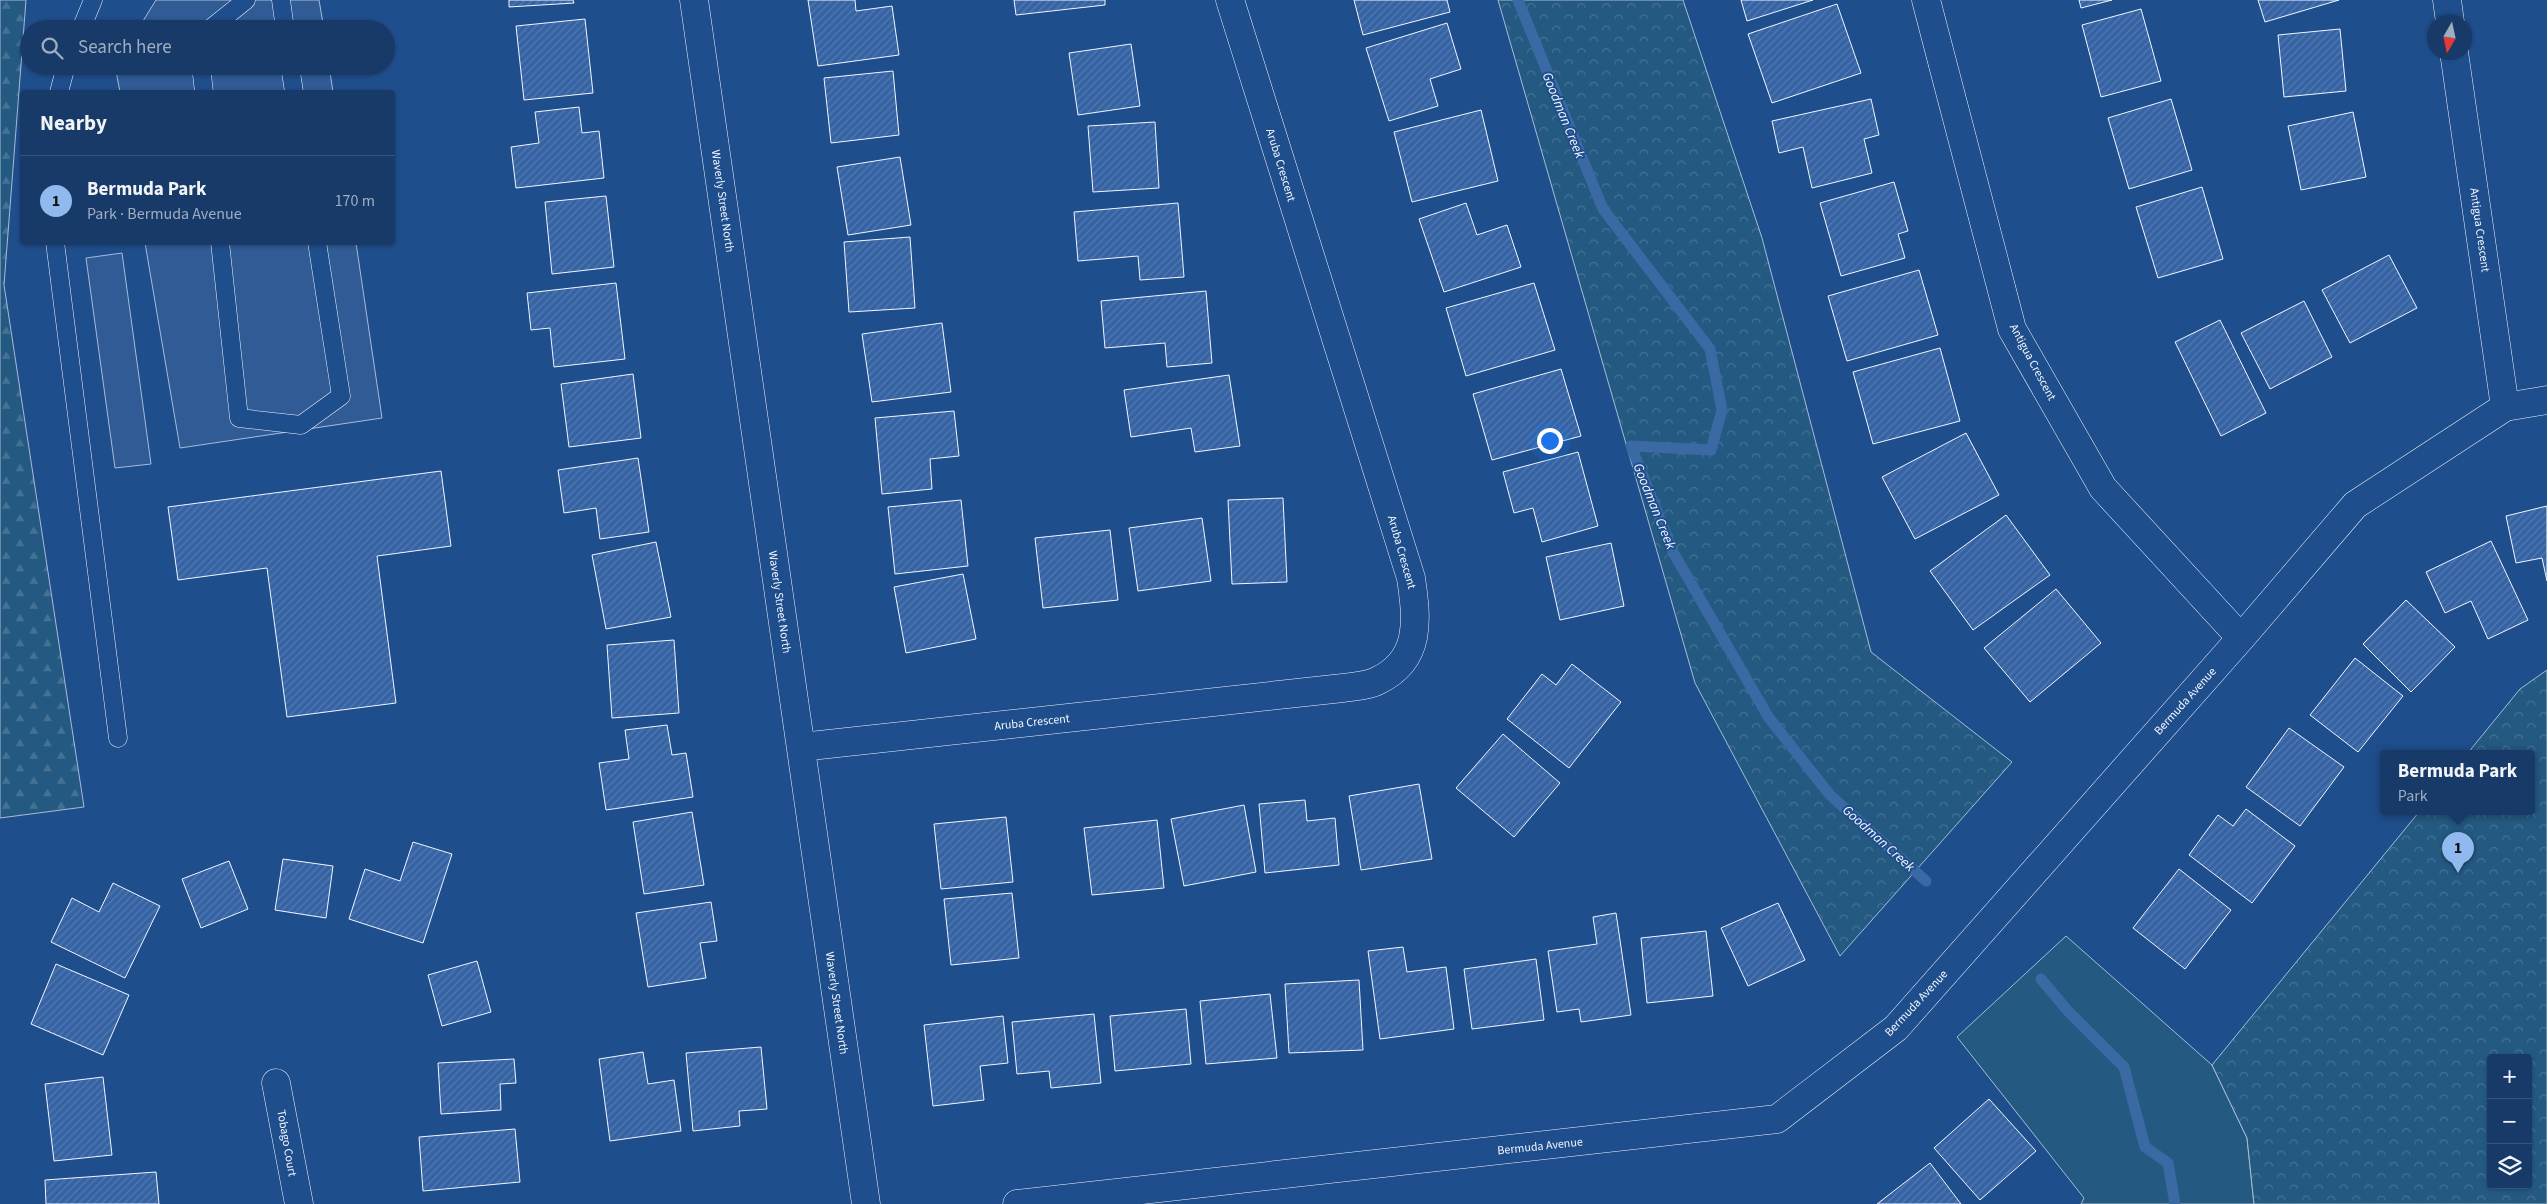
<!DOCTYPE html>
<meta charset="utf-8">
<style>
body{margin:0;font-family:"Source Sans 3",sans-serif;background:#244571;color:#f1f3f6}
.controls{position:absolute;right:15px;bottom:15px;display:grid;overflow:hidden;border-radius:5px;box-shadow:0 1px 4px #0004}
.controls button{width:45px;height:45px;display:grid;place-items:center;padding:0;border:0;border-bottom:1px solid #36547d;background:#173a69;color:#f1f3f6;font:25px sans-serif}
.compass{position:absolute;left:2427px;top:15px;width:45px;height:45px;border-radius:50%;background:#173a69;box-shadow:0 1px 4px #0004;rotate:189deg}
.you{position:absolute;left:1549px;top:440px;width:18px;height:18px;margin:-12px;border:4px solid #fff;border-radius:50%;background:#1a73e8;box-shadow:0 0 0 8px #1a73e833}
.badge{display:grid;place-items:center;width:32px;height:32px;border-radius:50%;background:#90b9f0;color:#111;font-size:16px;font-weight:700}
.pin{position:absolute;translate:-50% -41px;filter:drop-shadow(0 1px 2px #0008)}
.pin::after{content:'';position:absolute;top:26px;width:18px;height:15px;background:inherit;clip-path:polygon(0 0,100% 0,50% 100%)}
.popup{position:absolute;left:2380px;top:750px;width:155px;height:65px;box-sizing:border-box;display:grid;place-content:center;border-radius:5px;background:#173a69;filter:drop-shadow(0 1px 4px #0005);font-size:16px;white-space:nowrap;color:#9eadc0}
.popup b{font-size:19px;color:#f1f3f6}
.popup::after{content:'';position:absolute;left:50%;top:100%;margin-left:-10px;border:10px solid transparent;border-top-color:#173a69}
.list{margin:0;padding:0;list-style:none}
h2{display:flex;justify-content:space-between;align-items:center;height:65px;margin:0;padding:0 20px;font-size:21px}
h2 small{font-size:16px;font-weight:400;color:#9eadc0}
.list li{display:grid;grid-template-columns:32px 1fr auto;gap:15px;align-items:center;box-sizing:border-box;height:90px;padding:0 20px;border-top:1px solid #36547d}
.list b{display:block;font-size:19px;white-space:nowrap}
.list p{margin:0;font-size:16px;white-space:nowrap;color:#9eadc0}
.list em{font-size:16px;font-style:normal;color:#9eadc0}
.icon{flex:none;width:28px;height:28px;fill:none;stroke:currentColor;stroke-width:2;stroke-linecap:round;stroke-linejoin:round}
.map{position:relative;flex:none;width:2547px;height:1204px;overflow:hidden}
.search{position:absolute;background:#173a69;box-shadow:0 1px 4px #0004;left:20px;top:20px;width:375px;height:55px;display:flex;align-items:center;gap:12px;box-sizing:border-box;padding:0 18px;border-radius:28px;color:#9eadc0;font-size:19px}
.panel{position:absolute;background:#173a69;box-shadow:0 1px 4px #0004;left:20px;top:90px;width:375px;height:155px;border-radius:5px}
.map>svg:first-child{display:block}
.grass{fill:#245a82;stroke:#a8bbd7}
.forest{fill:url(#forest-firs);stroke:#a8bbd7}
.park{fill:url(#park-crowns);stroke:#a8bbd7;fill-rule:evenodd}
.parking{fill:#305b95;stroke:#a8bbd7}
.lines{fill:none;stroke-linecap:round;stroke-linejoin:round}
.stream{stroke:#3b69a3;stroke-width:11}
.building{fill:url(#building-hatch);stroke:#f2f6ff}
.service-casing{stroke:#f2f6ff;stroke-width:19}
.minor-casing{stroke:#f2f6ff;stroke-width:29}
.service{stroke:#1f4e8c;stroke-width:18}
.minor{stroke:#1f4e8c;stroke-width:28}
.labels{text-anchor:middle;stroke-width:4;stroke-linejoin:round;paint-order:stroke}
.street-label{font-size:12px;fill:#f2f6ff;stroke:#1f4e8c}
.water-label{font-size:14px;font-style:italic;fill:#f2f6ff;stroke:#1f4e8c}
</style>
<div class="map">
<svg width="2547" height="1204" viewBox="0 0 2547 1204">
<defs>
<pattern id="forest-firs" width="22" height="20" patternUnits="userSpaceOnUse" patternTransform="scale(1.25)"><rect width="22" height="20" fill="#245a82"/><path d="M5 1l3.5 6h-7zM16 11l3.5 6h-7z" fill="#447295"/></pattern>
<pattern id="park-crowns" width="20" height="18" patternUnits="userSpaceOnUse" patternTransform="scale(1.25)"><rect width="20" height="18" fill="#245a82"/><path d="M2 6a3 3 0 1 1 6 0M12 15a3 3 0 1 1 6 0" fill="none" stroke="#447295"/></pattern>
<pattern id="building-hatch" width="6" height="6" patternUnits="userSpaceOnUse" patternTransform="scale(1.25)"><rect width="6" height="6" fill="#3563a3"/><path d="M-1 1l2-2M0 6l6-6M5 7l2-2" fill="none" stroke="#537ab1"/></pattern>
</defs>
<rect width="100%" height="100%" fill="#1f4e8c"/>
<path class="grass" d="M2066,936L2212,1065L2247,1138L2254,1204H2081L2084,1198L1957,1037Z"/>
<path class="forest" d="M0,0H26L4,285L84,807L0,818Z"/>
<path class="park" d="M1498,0H1683L1762,238L1871,652L2012,762L1840,956L1695,683Z
M2547,670V1204H2254L2247,1138L2212,1065L2419,812H2532V754H2467L2520,689ZM2491,1058H2528V1185H2491Z"/>
<path class="parking" d="M156,0H319L324,29H138Z
M115,66H329L333,92H120Z
M145,243H356L382,418L180,448Z
M122,253L151,464L115,468L86,258Z"/>
<g class="lines">
<path class="stream" d="M1518,0L1603,209L1710,349L1722,410L1711,450L1631,446L1673,552L1769,718L1830,795L1926,881
M2041,979L2067,1010L2124,1067L2145,1147L2168,1163L2175,1204"/>
</g>
<path class="building" d="M509,0H573L574,3L509,7Z
M808,0H855L856,11L892,6L899,55L818,66Z
M1014,0H1105V5L1016,15Z
M1354,0H1447L1450,12L1363,35Z
M1741,0H1813L1747,21Z
M2079,0H2112L2081,8Z
M2258,0H2339L2265,22Z
M1837,4L1861,73L1772,103L1748,34Z
M2141,9L2161,81L2101,97L2082,25Z
M585,19L593,93L524,100L516,26Z
M1447,23L1461,69L1430,79L1438,106L1389,121L1366,48Z
M2340,29L2346,91L2284,97L2278,35Z
M1131,44L1140,106L1078,115L1069,53Z
M893,71L899,135L831,143L824,78Z
M1871,99L1879,135L1864,139L1872,173L1812,188L1803,147L1779,153L1772,121Z
M2171,99L2192,170L2129,189L2108,118Z
M579,107L582,133L599,131L604,178L516,188L511,147L539,143L535,112Z
M1481,110L1498,181L1412,202L1394,132Z
M2353,112L2366,177L2301,190L2288,126Z
M1155,122L1159,188L1093,192L1088,126Z
M900,157L911,225L848,235L837,167Z
M1894,182L1908,231L1898,234L1905,258L1841,276L1820,203Z
M2202,187L2223,259L2158,278L2136,207Z
M606,196L614,267L552,274L545,202Z
M1178,203L1184,277L1140,280L1138,256L1078,261L1074,212Z
M1466,203L1477,235L1507,225L1521,267L1444,292L1419,219Z
M910,237L915,308L849,312L844,242Z
M2389,255L2417,308L2350,343L2322,290Z
M1919,270L1938,335L1847,361L1828,296Z
M616,283L625,359L554,367L550,328L531,330L527,293Z
M1534,283L1555,350L1466,376L1446,308Z
M1206,291L1212,363L1167,367L1165,343L1105,348L1101,301Z
M2304,301L2332,357L2270,389L2241,333Z
M2220,320L2266,413L2221,436L2175,342Z
M942,323L951,392L872,402L862,334Z
M1940,348L1960,421L1873,444L1853,372Z
M1561,369L1581,436L1492,460L1473,394Z
M633,374L641,438L569,447L561,384Z
M1229,375L1240,446L1195,452L1191,428L1131,437L1124,390Z
M954,411L959,456L930,459L932,489L882,494L875,418Z
M1966,433L1999,495L1915,539L1882,477Z
M1578,452L1598,526L1542,542L1533,508L1514,513L1503,472Z
M638,458L649,532L600,539L596,508L564,513L558,470Z
M441,471L451,546L377,556L396,703L287,717L267,568L178,580L168,507Z
M1283,498L1287,582L1232,584L1228,500Z
M961,500L968,566L895,574L888,507Z
M2547,506V581L2542,558L2516,563L2506,516Z
M2006,515L2050,575L1973,630L1930,571Z
M1202,518L1211,581L1138,591L1129,528Z
M1110,530L1118,600L1043,608L1035,538Z
M2491,541L2528,620L2488,639L2471,601L2445,613L2426,572Z
M656,542L671,617L606,629L592,555Z
M1611,543L1624,606L1560,620L1546,557Z
M963,574L976,639L906,653L894,587Z
M2056,589L2101,643L2030,702L1984,648Z
M2406,600L2455,647L2411,692L2363,644Z
M674,640L679,713L612,718L607,645Z
M2355,658L2403,696L2358,752L2310,715Z
M1572,664L1621,702L1569,768L1507,719L1542,674L1556,685Z
M667,725L672,755L686,753L693,797L606,810L599,763L629,759L625,730Z
M2289,728L2344,767L2300,826L2246,787Z
M1503,734L1560,783L1514,837L1456,788Z
M1419,784L1432,859L1361,870L1349,796Z
M1305,800L1307,821L1335,818L1339,865L1265,873L1259,804Z
M1244,805L1256,872L1184,886L1171,819Z
M2246,809L2295,846L2252,903L2189,855L2218,815L2233,826Z
M692,812L704,885L644,894L633,822Z
M1006,817L1013,882L941,889L934,824Z
M1157,820L1164,888L1092,895L1084,828Z
M413,842L452,854L423,943L349,919L365,869L400,881Z
M283,859L333,866L326,918L275,910Z
M229,861L248,909L201,928L182,879Z
M2179,869L2231,910L2185,969L2133,928Z
M113,883L160,906L125,978L51,942L72,898L99,912Z
M1012,893L1019,958L951,965L944,899Z
M711,902L717,941L700,943L706,978L648,987L636,913Z
M1778,903L1805,960L1748,986L1721,928Z
M1616,913L1631,1015L1581,1022L1579,1009L1557,1012L1548,951L1597,944L1593,917Z
M1706,931L1713,996L1647,1003L1641,938Z
M1403,947L1407,972L1446,967L1454,1029L1380,1039L1368,951Z
M1536,959L1544,1020L1472,1029L1464,969Z
M477,961L491,1012L442,1026L428,975Z
M56,964L129,995L103,1055L31,1024Z
M1359,980L1363,1050L1289,1053L1285,984Z
M1270,994L1277,1058L1206,1064L1200,1001Z
M1186,1009L1191,1064L1115,1071L1110,1016Z
M1094,1014L1101,1083L1051,1088L1049,1071L1017,1074L1012,1022Z
M1003,1016L1008,1063L980,1066L984,1100L933,1106L924,1025Z
M761,1047L767,1109L739,1111L740,1126L693,1131L686,1053Z
M643,1052L648,1084L674,1080L681,1131L610,1141L599,1059Z
M514,1059L516,1083L500,1084L501,1110L441,1114L438,1063Z
M103,1077L112,1155L54,1161L45,1084Z
M1989,1099L2036,1151L1980,1200L1934,1148Z
M515,1129L520,1182L423,1191L419,1137Z
M1930,1163L1961,1204H1877Z
M156,1172L159,1204H46L45,1180Z"/>
<g class="lines">
<g class="service-casing">
<path id="service" d="M281,0L285,29
M81,29L93,0
M210,29L246,0
M201,66L204,92
M290,66L294,92
M59,92L66,66
M55,242L118,738
M220,242L239,418L301,425L341,396L317,242"/>
</g>
<g class="minor-casing">
<path id="minor" d="M694,0L866,1204
M1926,0L2012,329L2103,488L2241,638
M2447,0L2450,22
M2454,52L2505,407
M801,747L1343,688C1354,686 1368,686 1377,681C1422,660 1417,619 1411,578L1230,0
M276,1083L299,1204
M1017,1204L1777,1119L1896,1028L2241,638L2355,505L2505,407L2547,400"/>
</g>
<use href="#service" class="service"/>
<use href="#minor" class="minor"/>
</g>
<g class="labels">
<g class="street-label">
<text transform="translate(1281 165) rotate(73)" y="4">Aruba Crescent</text>
<text transform="translate(723 201) rotate(82)" y="4">Waverly Street North</text>
<text transform="translate(2480 230) rotate(82)" y="4">Antigua Crescent</text>
<text transform="translate(2033 362) rotate(62)" y="4">Antigua Crescent</text>
<text transform="translate(1402 552) rotate(74)" y="4">Aruba Crescent</text>
<text transform="translate(780 602) rotate(82)" y="4">Waverly Street North</text>
<text transform="translate(2185 701) rotate(-48)" y="4">Bermuda Avenue</text>
<text transform="translate(1032 722) rotate(-6)" y="4">Aruba Crescent</text>
<text transform="translate(837 1003) rotate(82)" y="4">Waverly Street North</text>
<text transform="translate(1916 1003) rotate(-47)" y="4">Bermuda Avenue</text>
<text transform="translate(287 1143) rotate(80)" y="4">Tobago Court</text>
<text transform="translate(1540 1146) rotate(-6)" y="4">Bermuda Avenue</text>
</g>
<g class="water-label">
<text transform="translate(1564 115) rotate(68)" y="5">Goodman Creek</text>
<text transform="translate(1655 506) rotate(68)" y="5">Goodman Creek</text>
<text transform="translate(1879 838) rotate(42)" y="5">Goodman Creek</text>
</g>
</g>
</svg>
<div class="controls">
<button>+</button>
<button>−</button>
<button><svg class="icon" aria-label="layers" viewBox="0 0 24 24"><path d="M12 4l9 5-9 5-9-5zM3 14l9 5 9-5"/></svg></button>
</div>
<svg class="compass" viewBox="-18 -18 36 36"><path d="M0-13l5 13h-10z" fill="#e53935"/><path d="M0 13l5-13h-10z" fill="#9eadc0"/></svg>
<div class="you"></div>
<div class="pin badge" style="left:2458px;top:873px">1</div>
<div class="popup"><b>Bermuda Park</b>Park</div>
<div class="search"><svg class="icon" aria-label="search" viewBox="0 0 24 24"><circle cx="10" cy="10" r="6"/><path d="M15 15l6 6"/></svg>Search here</div>
<section class="panel">
<h2>Nearby<small></small></h2>
<ul class="list">
<li><span class="badge">1</span><div><b>Bermuda Park</b><p>Park · Bermuda Avenue</p></div><em>170 m</em></li>
</ul>
</section>
</div>
